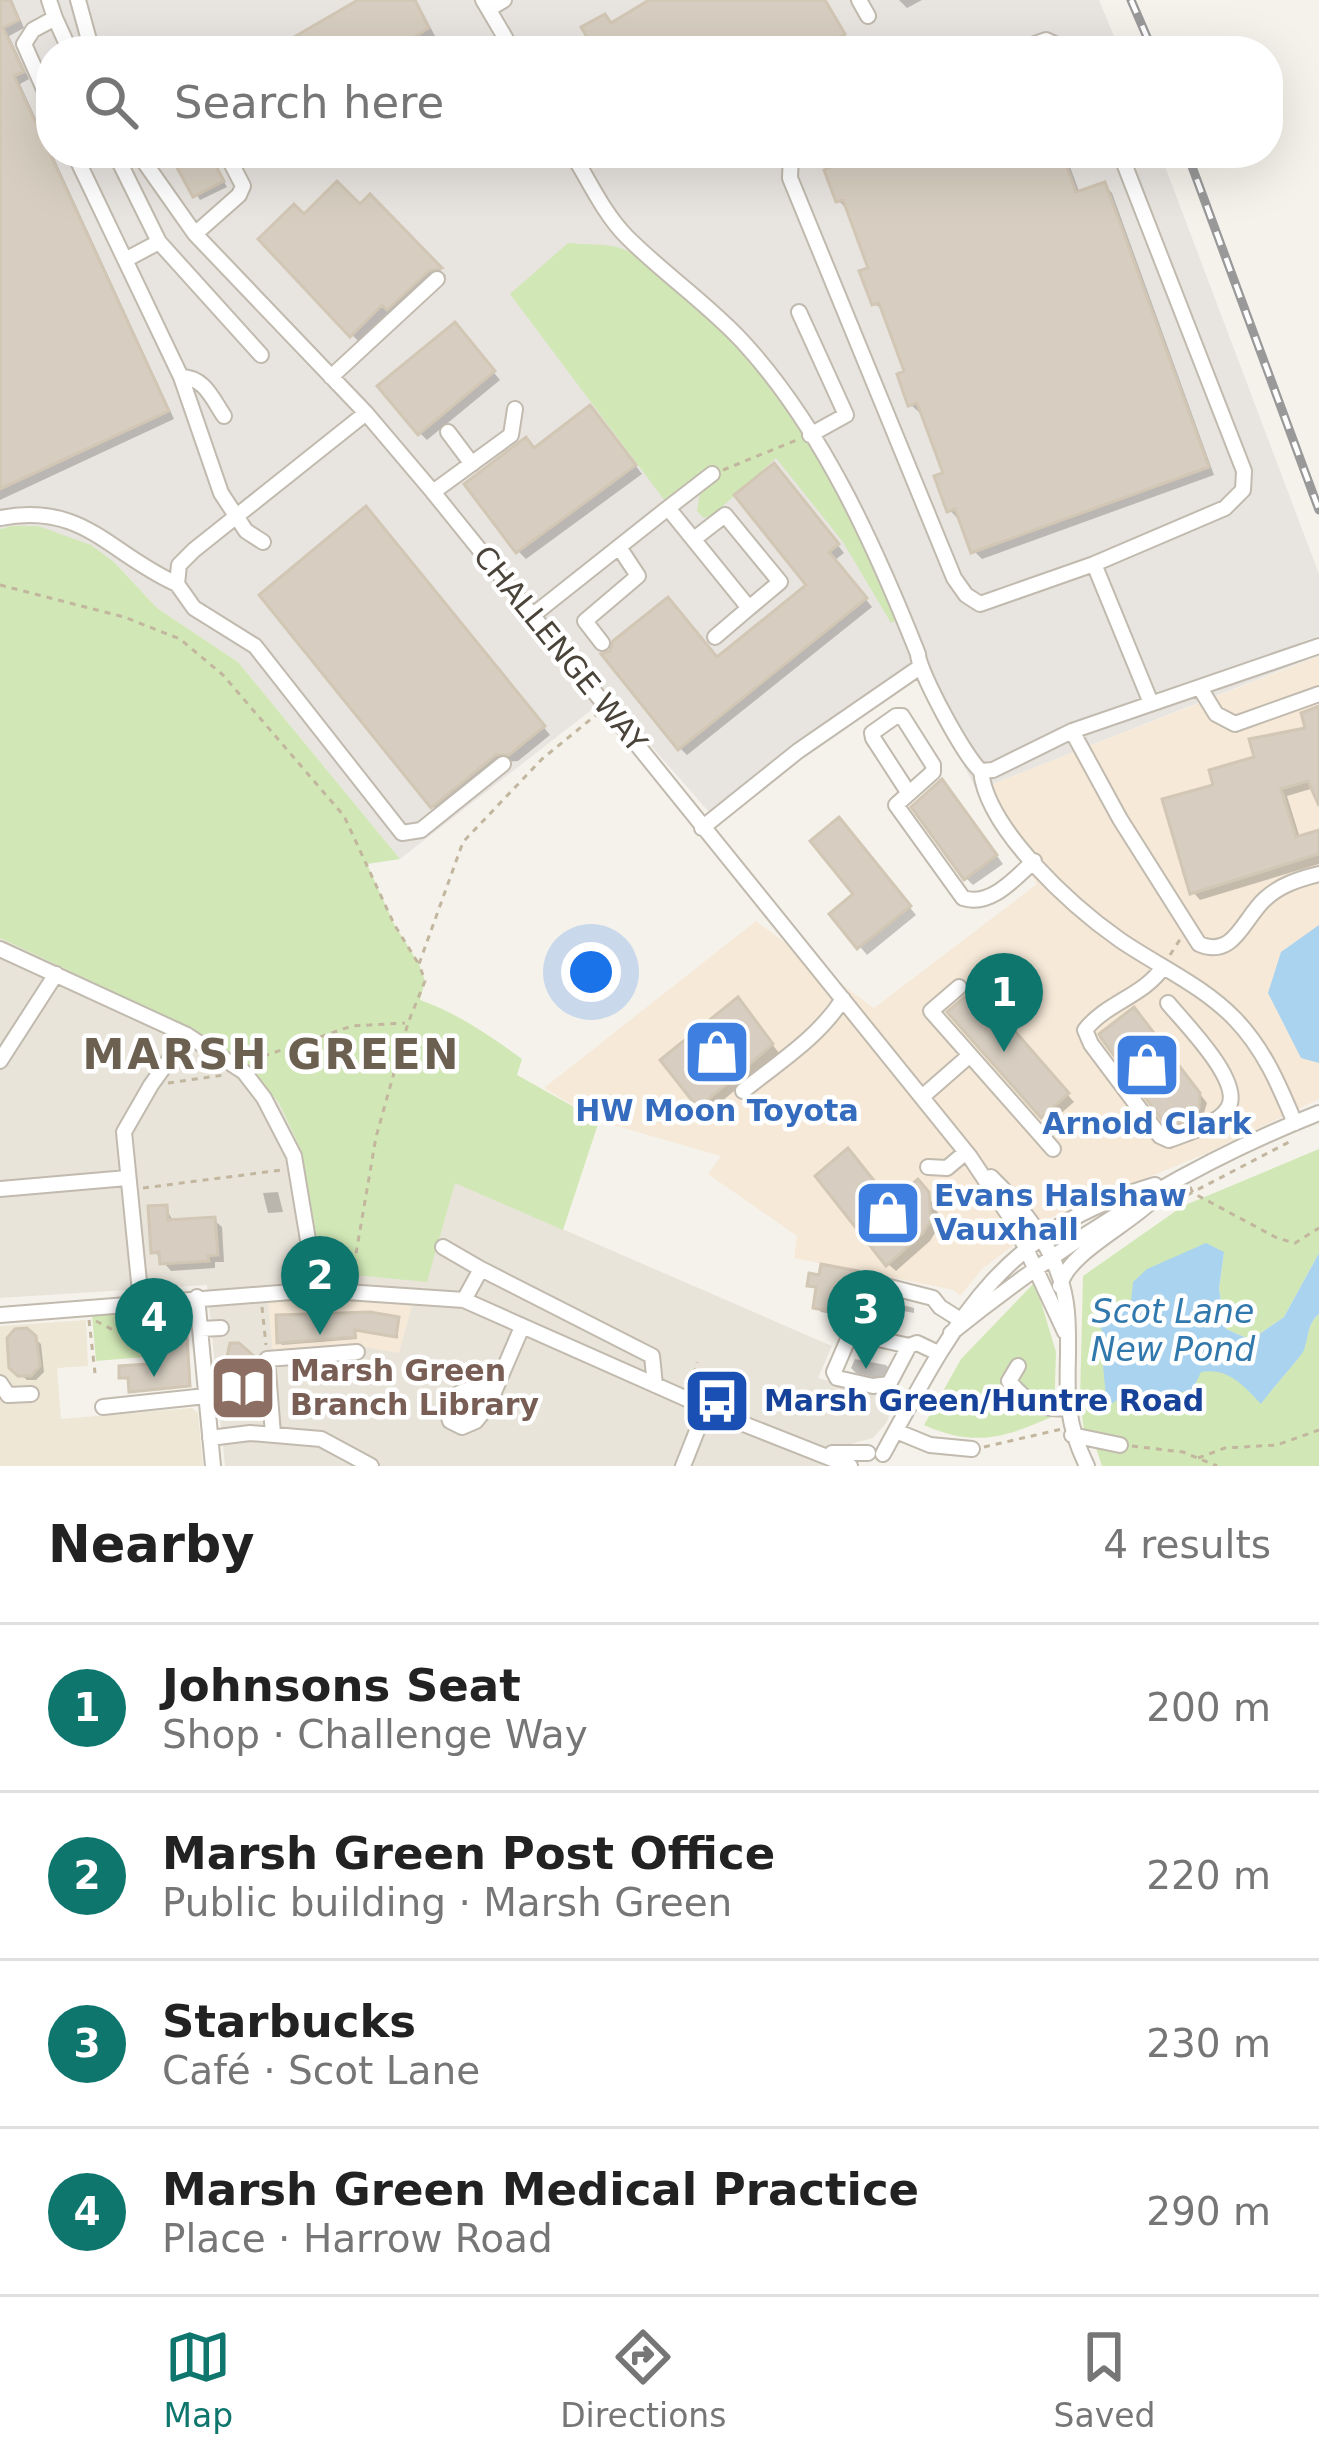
<!DOCTYPE html>
<meta charset="utf-8">
<style>
body{margin:0;font-family:"DejaVu Sans",sans-serif;background:#f2f2f2;color:#222}
.you{position:absolute;left:591px;top:972px;width:42px;height:42px;margin:-30px;border:9px solid #fff;border-radius:50%;background:#1a73e8;box-shadow:0 0 0 18px #1a73e833}
.badge{display:grid;place-items:center;width:78px;height:78px;border-radius:50%;background:#0f766e;color:#fff;font-size:39px;font-weight:700}
.pin{position:absolute;translate:-50% -99px;filter:drop-shadow(0 3px 6px #0008)}
.pin::after{content:'';position:absolute;top:63px;width:42px;height:36px;background:inherit;clip-path:polygon(0 0,100% 0,50% 100%)}
.list{margin:0;padding:0;list-style:none}
h2{display:flex;justify-content:space-between;align-items:center;height:156px;margin:0;padding:0 48px;font-size:51px}
h2 small{font-size:39px;font-weight:400;color:#767676}
.list li{display:grid;grid-template-columns:78px 1fr auto;gap:36px;align-items:center;box-sizing:border-box;height:168px;padding:0 48px;border-top:3px solid #e0e0e0}
.list b{display:block;font-size:45px;white-space:nowrap}
.list p{margin:0;font-size:39px;white-space:nowrap;color:#767676}
.list em{font-size:39px;font-style:normal;color:#767676}
.icon{flex:none;width:66px;height:66px;fill:none;stroke:currentColor;stroke-width:2;stroke-linecap:round;stroke-linejoin:round}
.map{position:relative;flex:none;width:1319px;height:1466px;overflow:hidden}
.search{position:absolute;background:#fff;box-shadow:0 12px 48px #0002;left:36px;right:36px;top:36px;height:132px;display:flex;align-items:center;gap:30px;box-sizing:border-box;padding:0 42px;border-radius:48px;color:#767676;font-size:45px}
.sheet{height:828px;background:#fff}
nav{display:flex;justify-content:space-around;align-items:center;box-sizing:border-box;height:168px;border-top:3px solid #e0e0e0;background:#fff;font-size:33px;color:#767676}
nav a{display:grid;justify-items:center;gap:6px}
nav .on{color:#0f766e}
.map>svg:first-child{display:block}
.residential{fill:#e9e4da}
.commercial{fill:#f6e9d8}
.industrial{fill:#e8e4e0}
.education{fill:#eee7d6}
.green{fill:#d1e8b6}
.water{fill:#aad3ef}
.shadow{fill:#0003}
.building{fill:#d7cec1;stroke:#d2c6b4;stroke-width:3}
.lines{fill:none;stroke-linecap:round;stroke-linejoin:round}
.minor-casing{stroke:#c1baae;stroke-width:18}
.path{stroke:#c2b69f;stroke-width:3;stroke-dasharray:6 6;stroke-linecap:butt}
.minor{stroke:#fff;stroke-width:14}
.rail-casing{stroke:#999;stroke-width:9}
.rail{stroke:#fff;stroke-width:4.5;stroke-dasharray:14;stroke-linecap:butt}
.labels{text-anchor:middle;stroke-width:9;stroke-linejoin:round;paint-order:stroke}
.street-label{font-size:30px;fill:#4a4339;stroke:#fff}
.shop-label{font-size:30px;font-weight:bold;fill:#366cbe;stroke:#fff}
.education-label{font-size:30px;font-weight:bold;fill:#785e54;stroke:#fff;text-anchor:start}
.transit-label{font-size:30px;font-weight:bold;fill:#164399;stroke:#fff;text-anchor:start}
.water-label{font-size:33px;font-style:italic;fill:#3178ad;stroke:#fff}
.district-label{font-size:42px;font-weight:bold;letter-spacing:3px;fill:#6c6150;stroke:#fff}
</style>
<div class="map">
<svg width="1319" height="1466" viewBox="0 0 1319 1466">
<rect width="100%" height="100%" fill="#f5f2eb"/>
<path class="residential" d="M0,938L214,1039L251,1069L279,1103L301,1150L323,1272L442,1225L454,1182L832,1346L818,1378L897,1399L886,1423L873,1438L847,1445L835,1457L836,1466H225L207,1285L0,1298Z"/>
<path class="commercial" d="M1319,656V1099L1207,1153L1050,1218L983,1268L960,1296L954,1290L794,1258L797,1236L708,1174L721,1156L599,1121L544,1088L756,921L874,1008L1037,884L977,790Z
M365,1298L412,1306L399,1353L364,1347L273,1354L268,1302Z"/>
<path class="industrial" d="M0,0H1099L1120,51H51V153H1160L1319,574V636L1301,642L1307,660L977,790L910,667L793,743L709,812L608,697L400,859L238,662L157,608L114,562L11,526L0,529Z"/>
<path class="education" d="M86,1320L88,1366L57,1368L61,1419L192,1408L198,1413L203,1466H0V1326Z"/>
<path class="green" d="M568,243C585,245 608,243 623,249C643,257 665,279 682,293C785,382 843,497 897,620L891,623L843,542L776,458L713,515L704,518L697,511L700,492L712,479L703,470L665,501L510,294Z
M11,526H38L91,545L114,562L157,608L238,662L400,859L367,864L394,924L419,964L425,981L420,1000C459,1014 489,1035 522,1059L517,1075L599,1121L563,1230L455,1183L427,1282L323,1272L301,1150L279,1103L251,1069L213,1039L0,938V529Z
M1319,1149V1253L1284,1317L1251,1340L1226,1329L1219,1289L1224,1252L1131,1302L1110,1318L1103,1367L1120,1398L1165,1399L1201,1372L1218,1369L1240,1382L1261,1403C1269,1392 1302,1356 1304,1349C1309,1335 1307,1324 1319,1314V1466H1102L1094,1442L1119,1452L1120,1438L1084,1431L1080,1400L1083,1276L1183,1206Z
M1035,1282L1056,1352L1054,1416C1006,1437 975,1448 924,1425L961,1359Z
M140,1313L144,1357L96,1361L92,1315Z"/>
<path class="water" d="M1319,925V1063L1301,1058L1268,993L1281,952Z
M1206,1243L1224,1252L1219,1289L1226,1329L1251,1340L1284,1317L1319,1253V1314C1307,1324 1309,1336 1304,1350C1302,1356 1269,1392 1261,1404C1243,1385 1228,1367 1201,1372L1193,1389C1174,1396 1149,1396 1135,1404L1120,1398L1107,1407L1103,1366L1108,1343L1099,1325L1102,1315L1111,1318L1131,1302L1133,1282L1147,1269Z"/>
<path class="shadow" d="M0,0H12L24,28L9,36L29,79L20,84L174,419L0,500Z
M364,0H416L435,36L411,51H276Z
M655,0H825L850,43L836,51H573Z
M899,0H922L907,8Z
M173,153H208L227,187L200,200Z
M633,153H665L643,166Z
M832,153H1065L1080,194L1104,185L1112,193L1214,475L982,559L974,551L961,516L957,518L950,510L946,475L923,411L919,412L911,405L908,373L885,310L874,304L872,270L846,208L839,201L837,168Z
M370,198L446,276L437,277L396,315L391,310L359,342L262,240L305,218L360,208Z
M462,334L500,380L427,440L420,433Z
M598,416L642,474L526,559L518,551L535,451Z
M782,475L844,553L835,560L872,607L687,755L680,748L810,586Z
M373,517L550,735L518,761L504,762L441,813L433,806Z
M1319,707V806L1314,788L1287,796L1300,838L1319,833V864L1200,900L1193,892L1217,788L1309,730Z
M949,790L1003,864L973,885L966,878Z
M846,829L916,915L867,955L833,914L857,894Z
M979,994L1074,1102L1050,1123L951,1012Z
M745,1009L779,1053L708,1113L701,1106Z
M1141,1018L1207,1103L1201,1123L1177,1133L1170,1125Z
M925,1190L939,1215L938,1228L930,1241L896,1271L888,1264L892,1205Z
M278,1192L283,1212L268,1213L263,1193Z
M166,1208L174,1223L214,1220L222,1227L224,1262H215V1268L171,1271L154,1251Z
M857,1274L862,1279L855,1318L821,1312L816,1307L819,1291L810,1285Z
M884,1300L914,1308V1313L883,1307Z
M398,1320V1338L356,1331L357,1339L282,1345L280,1342Z
M26,1331L41,1344L44,1372L36,1380H27L12,1367Z
M855,1359L886,1365L891,1370L887,1378L881,1379L856,1373L851,1368Z"/>
<path class="building" d="M0,0H10L19,20L3,28L24,72L14,76L169,411L0,489Z
M358,0H415L429,28L392,51H270Z
M649,0H825L845,34L816,51H564L587,37L581,27L605,14L611,23Z
M169,153H209L224,181L193,197Z
M829,153H1062L1076,192L1105,182L1209,467L971,553L955,509L947,512L934,476L943,473L917,403L908,406L897,374L904,371L879,303L872,305L859,271L868,268L843,200L836,202L824,170L833,166Z
M337,181L360,204L370,194L442,268L429,271L387,310L382,305L350,337L258,239L294,204L304,214Z
M455,322L495,371L418,435L377,386Z
M590,405L636,465L516,553L464,484L526,437L534,448Z
M774,463L839,544L829,552L867,598L678,750L601,654L610,651L613,641L668,597L717,657L806,585L734,495Z
M366,506L545,726L509,755H496L431,808L259,595Z
M1319,706V806L1308,781L1281,789L1296,837L1319,830V854L1190,894L1162,799L1213,785L1209,770L1254,757L1249,739L1305,728L1301,713Z
M942,779L997,855L964,880L911,807Z
M839,817L911,906L857,949L829,914L853,894L810,841Z
M972,982L1069,1093L1041,1118L947,1012L967,995Z
M738,997L773,1044L698,1108L660,1060Z
M1134,1007L1200,1093L1199,1108L1188,1121L1167,1127L1101,1038L1099,1034Z
M848,1148L891,1202L918,1179L929,1192L931,1220L923,1233L886,1266L815,1176Z
M167,1205L168,1220L215,1217L218,1255L208,1256L209,1261L160,1264L159,1252L151,1253L148,1206Z
M821,1264L858,1271L850,1315L813,1308L816,1287L807,1286L809,1273L819,1275Z
M370,1312L399,1317L396,1337L355,1330V1337L277,1343L276,1315Z
M186,1319L190,1386L129,1392L128,1378H119V1366L147,1364L145,1331H149V1321Z
M27,1328L36,1336L40,1366L31,1376H18L9,1368L7,1338L15,1329Z
M230,1343H239L256,1358L260,1411L240,1413L226,1403L223,1375Z"/>
<g class="lines">
<g class="minor-casing">
<path id="minor" d="M49,0L55,18L33,30L24,44L51,105
M78,0L92,51
M483,0L513,51
M859,0L868,16
M489,9L504,0
M55,18L70,51
M1015,51L1046,40L1070,51
M74,153L181,377L221,493L246,531L263,542
M115,153L159,242L261,355
M138,153L195,234L366,413L433,492L970,1157L1014,1223L1065,1332
M572,153C589,181 604,214 627,237C664,274 708,304 743,342C822,428 875,546 918,654C918,670 965,758 981,771
M791,153L790,178L954,578L966,595L980,604L1094,564L1225,508L1243,490L1244,471L1120,153
M195,234L239,195L243,186L226,153
M125,260L159,242
M799,312L846,415L810,435
M181,377C204,377 212,398 224,416
M331,377L437,279
M366,413L194,550L179,565L177,584L194,608L255,646L402,833L421,830L503,764
M448,432L472,464
M433,492L511,435L515,409
M668,508L712,474
M0,518C84,502 108,553 177,584
M694,539L725,515L780,582L749,608
M1094,564L1151,703
M533,615L668,508L749,608L715,637
M602,643L585,621L638,576L619,547
M1200,688L1216,714L1235,724L1319,694
M1072,731L1120,819L1199,944C1234,959 1243,919 1265,899C1280,885 1299,879 1319,874
M981,771C987,830 1073,907 1120,940C1158,966 1202,985 1235,1019C1264,1049 1279,1085 1295,1123
M981,771L993,770L1072,731L1319,646
M908,792L873,738L872,733L896,716H902L933,765V772L896,805L963,898C991,907 1015,878 1034,861
M702,828L798,751L917,669
M0,949L187,1035L244,1072L264,1098L294,1156L312,1264
M1163,967C1144,996 1107,1002 1085,1030L1091,1044L1160,1136L1169,1140C1185,1134 1219,1124 1228,1108C1244,1082 1185,1024 1168,1003
M959,987L931,1011L1053,1149
M0,1061L56,974
M743,1091C779,1062 818,1038 843,999
M922,1097L970,1055
M928,1167L947,1168L966,1152
M991,1177C1029,1214 1062,1257 1067,1312C1072,1374 1057,1405 1087,1466
M0,1189L127,1178
M443,1247L481,1269
M1060,1286C1067,1253 1131,1224 1156,1197
M197,1297L213,1466
M464,1300L481,1269L652,1356L655,1385
M141,1302L124,1132L151,1085L187,1035
M0,1315L317,1290L464,1300L741,1423L850,1466
M200,1329L221,1328
M951,1333C1064,1242 1184,1166 1319,1113
M861,1335L849,1337L834,1372L837,1378L873,1386L889,1384L909,1346
M938,1353L917,1343L909,1346L861,1335L874,1283L933,1298L940,1307L959,1319
M1018,1366L1009,1381C1026,1402 1041,1411 1067,1408
M0,1383L8,1395L31,1394
M493,1392C473,1386 456,1388 447,1409L450,1421L462,1427L476,1421L488,1406L522,1327
M103,1407L206,1396
M896,1431L930,1445L972,1449
M273,1434L267,1359L357,1352
M1072,1435L1120,1445
M210,1438L250,1433L321,1439L371,1466
M832,1453H868
M883,1454C955,1322 998,1231 1155,1185
M683,1466L706,1408"/>
</g>
<path class="path" d="M723,470L797,440
M0,585L124,617L180,639L223,675L344,816L394,924L418,963
M1170,955L1181,938
M252,1060L352,1026L405,1023
M168,1083L224,1075
M1190,1187L1193,1193L1277,1238L1295,1243L1319,1228
M143,1188L282,1170
M1166,1206L1291,1141
M352,1277L376,1137L408,1023L425,981L419,964L463,842L542,759L596,715
M262,1307L266,1345
M89,1320L95,1373
M96,1321L115,1331
M691,1386L697,1362
M1132,1446L1183,1452L1217,1466
M984,1447L1062,1429
M1198,1458L1225,1448L1277,1445L1319,1430"/>
<use href="#minor" class="minor"/>
<g class="rail-casing">
<path id="rail" d="M1131,0L1153,51
M1187,153L1319,510"/>
</g>
<use href="#rail" class="rail"/>
</g>
<defs>
<g id="shop-square" transform="scale(3.45)"><rect x="-9" y="-9" width="18" height="18" rx="4" fill="#3f7fe0" stroke="#fff"/><path d="M-5-2.5h2.3a2.7 3.5 0 0 1 5.4 0H5L5.5 6h-11ZM-1.5-2.5h3a1.5 2.3 0 0 0-3 0Z" fill="#fff"/></g>
<g id="library-square" transform="scale(3.45)"><rect x="-9" y="-9" width="18" height="18" rx="4" fill="#8d6e63" stroke="#fff"/><path d="M-6-4Q-3-5.5-.7-3.5V5Q-3 3-6 4ZM6-4Q3-5.5 .7-3.5V5Q3 3 6 4Z" fill="#fff"/></g>
<g id="bus-square" transform="scale(3.45)"><rect x="-9" y="-9" width="18" height="18" rx="4" fill="#1a4fb4" stroke="#fff"/><path d="M-5-6H5V4H4V6H2V4H-2V6H-4V4H-5ZM-3.5-4V0h7V-4ZM-3.5 1.2v1.5H-2V1.2ZM2 1.2v1.5H3.5V1.2Z" fill="#fff"/></g>
</defs>
<g fill-rule="evenodd">
<use href="#shop-square" x="717" y="1052"/>
<use href="#shop-square" x="1147" y="1065"/>
<use href="#shop-square" x="888" y="1213"/>
<use href="#library-square" x="243" y="1388"/>
<use href="#bus-square" x="717" y="1401"/>
</g>
<g class="labels">
<g class="street-label">
<text transform="translate(560 649) rotate(51)" y="10">CHALLENGE WAY</text>
</g>
<g class="shop-label">
<text x="717" y="1121">HW Moon Toyota</text>
<text x="1147" y="1134">Arnold Clark</text>
<text x="934" y="1206" text-anchor="start">Evans Halshaw<tspan x="934" dy="34">Vauxhall</tspan></text>
</g>
<g class="education-label">
<text x="290" y="1381">Marsh Green<tspan x="290" dy="34">Branch Library</tspan></text>
</g>
<g class="transit-label">
<text x="764" y="1411">Marsh Green/Huntre Road</text>
</g>
<g class="water-label">
<text x="1173" y="1323">Scot Lane<tspan x="1173" dy="38">New Pond</tspan></text>
</g>
<g class="district-label">
<text x="272" y="1069">MARSH GREEN</text>
</g>
</g>
</svg>
<div class="you"></div>
<div class="pin badge" style="left:1004px;top:1052px">1</div>
<div class="pin badge" style="left:320px;top:1335px">2</div>
<div class="pin badge" style="left:866px;top:1369px">3</div>
<div class="pin badge" style="left:154px;top:1377px">4</div>
<div class="search"><svg class="icon" aria-label="search" viewBox="0 0 24 24"><circle cx="10" cy="10" r="6"/><path d="M15 15l6 6"/></svg>Search here</div>
</div>
<section class="sheet">
<h2>Nearby<small>4 results</small></h2>
<ul class="list">
<li><span class="badge">1</span><div><b>Johnsons Seat</b><p>Shop · Challenge Way</p></div><em>200 m</em></li>
<li><span class="badge">2</span><div><b>Marsh Green Post Office</b><p>Public building · Marsh Green</p></div><em>220 m</em></li>
<li><span class="badge">3</span><div><b>Starbucks</b><p>Café · Scot Lane</p></div><em>230 m</em></li>
<li><span class="badge">4</span><div><b>Marsh Green Medical Practice</b><p>Place · Harrow Road</p></div><em>290 m</em></li>
</ul>
</section>
<nav>
<a class="on"><svg class="icon" aria-label="map" viewBox="0 0 24 24"><path d="M3 6l6-2 6 2 6-2v14l-6 2-6-2-6 2zM9 4v14M15 6v14"/></svg>Map</a>
<a><svg class="icon" aria-label="directions" viewBox="0 0 24 24"><path d="M12 3l9 9-9 9-9-9zM9 14v-3h6M13 9l2 2-2 2"/></svg>Directions</a>
<a><svg class="icon" aria-label="saved" viewBox="0 0 24 24"><path d="M7 4h10v16l-5-4-5 4z"/></svg>Saved</a>
</nav>
